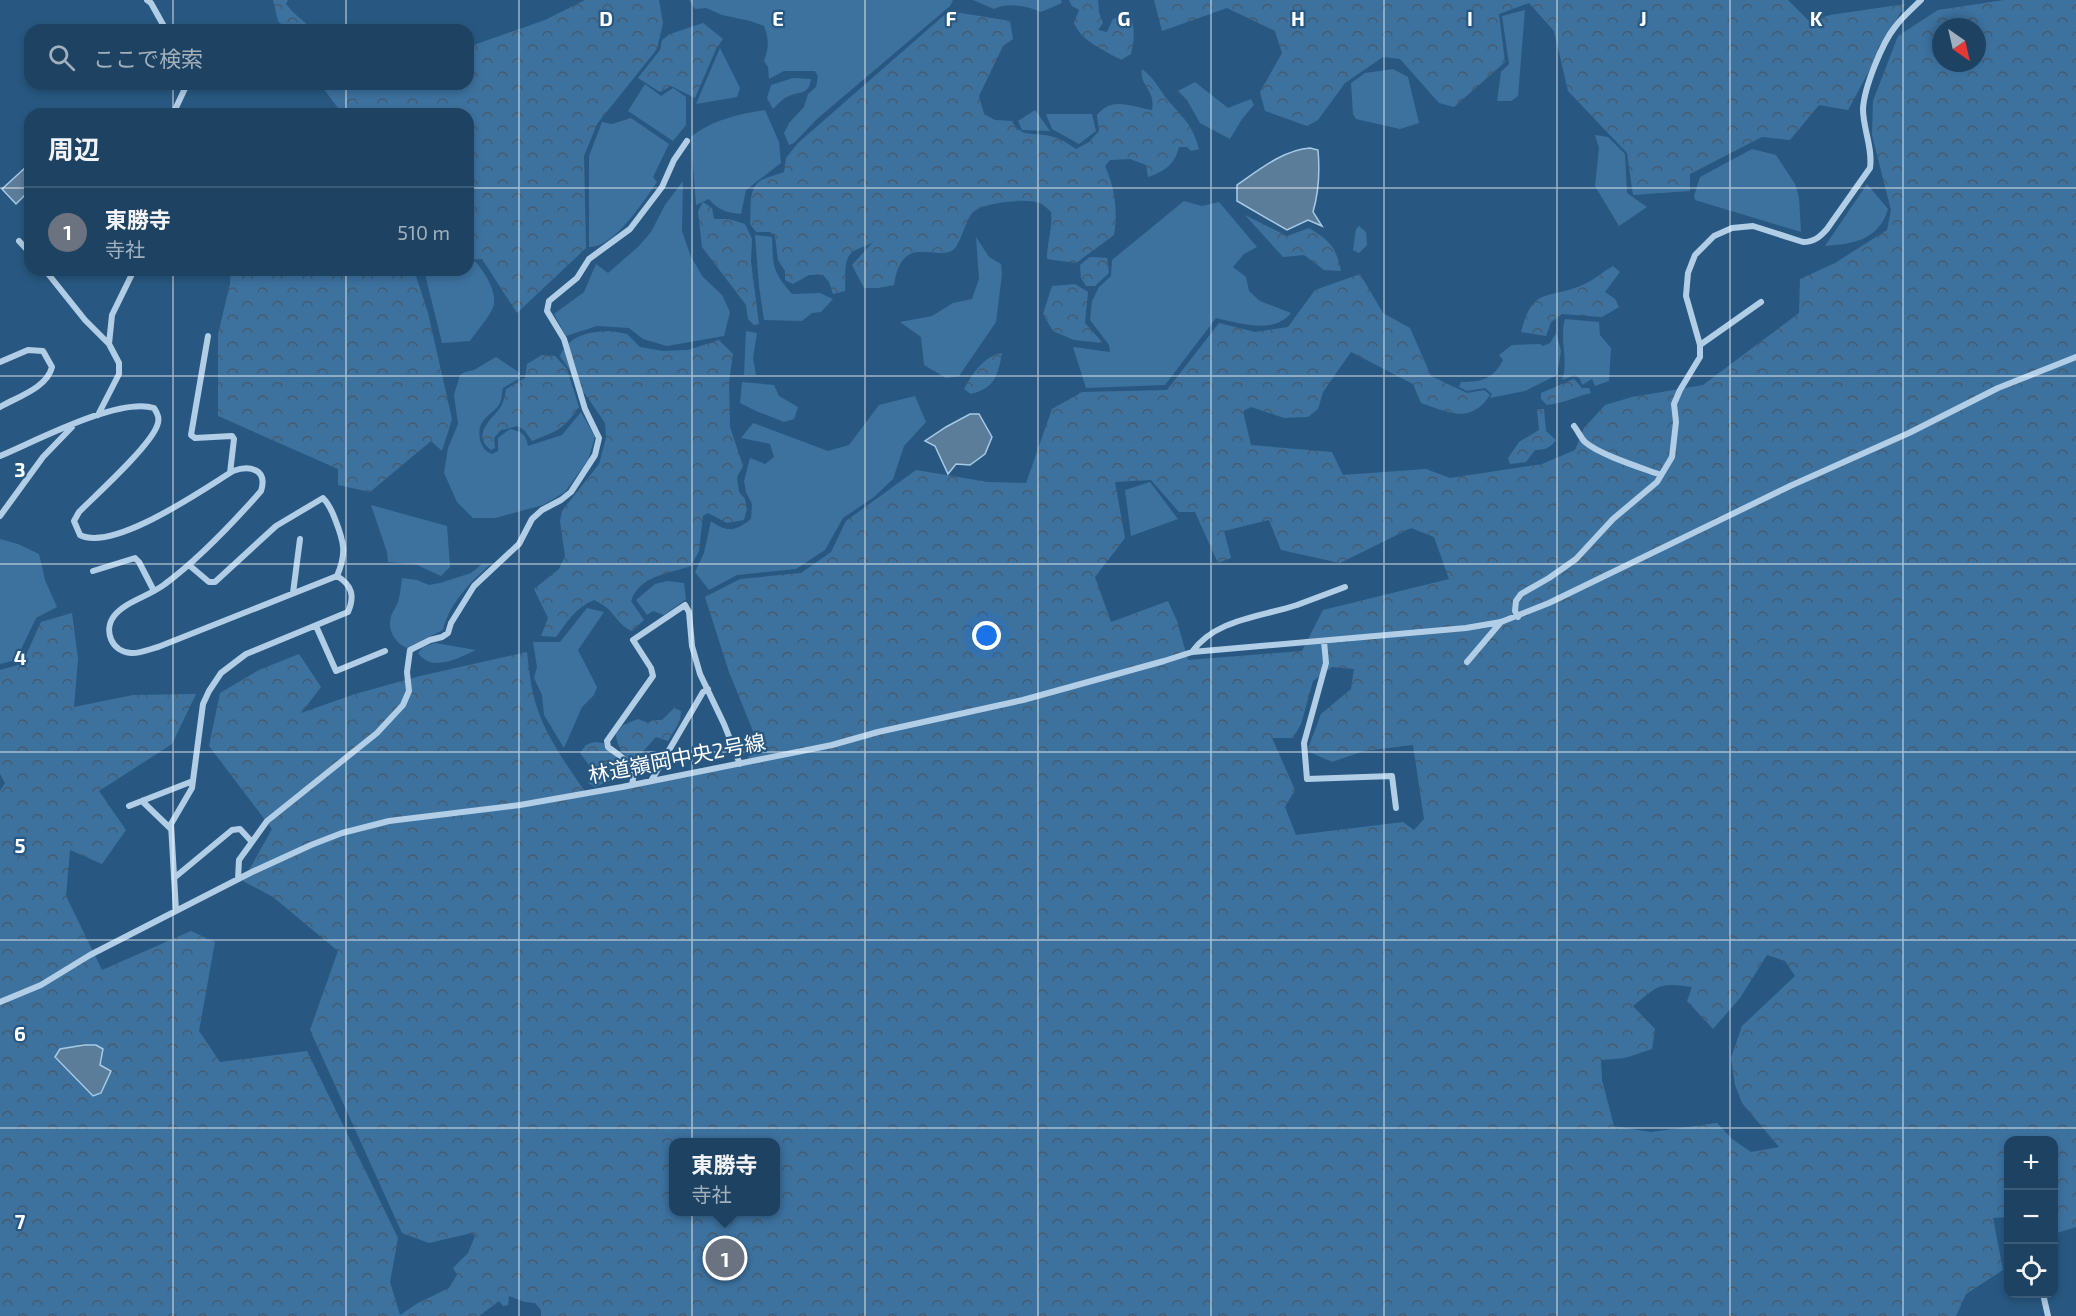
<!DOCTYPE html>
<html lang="ja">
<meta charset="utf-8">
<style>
body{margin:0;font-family:"Exo 2","Noto Sans JP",sans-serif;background:#2b4d6a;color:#f1f3f6}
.controls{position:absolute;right:18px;bottom:18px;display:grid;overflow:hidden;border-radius:12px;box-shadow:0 3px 9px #0003}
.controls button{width:54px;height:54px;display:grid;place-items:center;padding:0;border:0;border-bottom:2px solid #3c5b76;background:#1e4261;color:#f1f3f6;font:30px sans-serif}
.compass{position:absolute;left:1932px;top:18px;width:54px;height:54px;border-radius:50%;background:#1e4261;box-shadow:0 3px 9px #0003;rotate:146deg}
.you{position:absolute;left:987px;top:636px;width:21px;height:21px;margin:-15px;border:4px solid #fff;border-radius:50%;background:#1a73e8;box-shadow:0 0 0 9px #1a73e833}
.badge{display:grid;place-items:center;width:39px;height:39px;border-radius:50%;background:#eead8d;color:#fff;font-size:20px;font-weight:700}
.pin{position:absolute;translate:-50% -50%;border:3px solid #fff;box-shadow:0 2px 6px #0006}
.popup{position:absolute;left:669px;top:1138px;width:111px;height:78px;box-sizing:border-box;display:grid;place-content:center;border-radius:12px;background:#1e4261;filter:drop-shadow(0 2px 4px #0005);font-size:20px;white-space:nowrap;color:#a1b0bd}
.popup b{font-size:22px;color:#f1f3f6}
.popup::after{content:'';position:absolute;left:50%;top:100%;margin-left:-12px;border:12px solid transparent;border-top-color:#1e4261}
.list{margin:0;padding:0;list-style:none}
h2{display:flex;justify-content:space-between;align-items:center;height:78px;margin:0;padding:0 24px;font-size:26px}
h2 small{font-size:20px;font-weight:400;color:#a1b0bd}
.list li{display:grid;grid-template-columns:39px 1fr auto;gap:18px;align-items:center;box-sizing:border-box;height:90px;padding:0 24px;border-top:2px solid #3c5b76}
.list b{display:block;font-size:22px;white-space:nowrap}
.list p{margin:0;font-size:20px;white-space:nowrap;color:#a1b0bd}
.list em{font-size:20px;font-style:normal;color:#a1b0bd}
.icon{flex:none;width:33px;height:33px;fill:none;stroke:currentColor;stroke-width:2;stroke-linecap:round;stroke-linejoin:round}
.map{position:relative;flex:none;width:2076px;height:1316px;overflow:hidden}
.search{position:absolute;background:#1e4261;box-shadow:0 3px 9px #0003;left:24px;top:24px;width:450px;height:66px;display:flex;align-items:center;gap:15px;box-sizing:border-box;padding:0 21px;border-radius:18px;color:#a1b0bd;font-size:22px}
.panel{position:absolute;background:#1e4261;box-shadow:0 3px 9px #0003;left:24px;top:108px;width:450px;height:168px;border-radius:18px}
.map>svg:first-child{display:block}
.green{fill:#3d729f}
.forest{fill:url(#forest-crowns);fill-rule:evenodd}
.water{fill:#5c7d99;stroke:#a5cae6;stroke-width:1.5}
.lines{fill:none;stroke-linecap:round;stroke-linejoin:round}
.minor{stroke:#b1cee6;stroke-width:6}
.grid{fill:none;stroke:#fff;stroke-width:1.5;stroke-opacity:0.55}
.labels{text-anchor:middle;stroke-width:4.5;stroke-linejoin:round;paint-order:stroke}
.street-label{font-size:21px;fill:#fff;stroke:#285881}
.grid-label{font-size:20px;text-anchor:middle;font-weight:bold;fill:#fff;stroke:#285881;stroke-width:4.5;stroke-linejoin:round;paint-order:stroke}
</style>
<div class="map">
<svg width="2076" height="1316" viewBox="0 0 2076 1316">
<defs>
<pattern id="forest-crowns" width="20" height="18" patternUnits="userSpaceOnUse" patternTransform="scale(1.5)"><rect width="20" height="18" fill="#3d729f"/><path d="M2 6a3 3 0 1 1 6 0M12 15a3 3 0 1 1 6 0" fill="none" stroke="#465b6d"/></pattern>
</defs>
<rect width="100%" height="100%" fill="#285881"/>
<path class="green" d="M689,0H953L950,6L817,119L794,143L789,145L784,133L789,123L804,107L808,94L816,87L818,76L815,71H784L769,79L768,67L764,61C769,48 769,39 764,26L750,21L722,15L706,8L695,9Z
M973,0H1061L1062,3L1041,12C1027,6 1008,2 994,9Z
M1525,10L1518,96L1511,101H1497L1501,72L1509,64L1502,16Z
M720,48L740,88L737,97L696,104Z
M1393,69L1408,77L1419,123L1400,129L1356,119L1353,114L1351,83L1365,73Z
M793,78L811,79C809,95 800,91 789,96C783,98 777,105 773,109L767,98L771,85Z
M1195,82L1228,108L1251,99L1254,105L1242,119L1230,139L1200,123L1187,100L1178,91Z
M645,84L661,96L673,88L686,97V125L673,141L628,111Z
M765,110L779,142L781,163L746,190L741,214C728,213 717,210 709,199L696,205L691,137C711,120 739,114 765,110Z
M1035,110L1050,131L1022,130L1018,121Z
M1046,114H1092L1096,131L1079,144L1052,129Z
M631,118L669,144L653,177L657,182C644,201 614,248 589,247V156L602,122L612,124Z
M1595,135L1608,137L1625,154L1627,193L1647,207L1619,226L1595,186L1599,148Z
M1752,149L1776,155L1795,184L1799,197L1801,232L1695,200L1694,196L1700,177Z
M683,181L682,231L691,257L703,277L722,295L730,312L724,336L667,346L643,339L629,328L597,326L566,336L554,314L584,292L596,264L608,273L639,246L651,232L665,205Z
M1867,184L1888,209C1879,240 1853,244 1825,246Z
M1184,201L1202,206L1219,202L1257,247L1244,254L1233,267L1246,277L1249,291L1260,301L1291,313C1273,335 1240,323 1216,318L1165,385L1086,388L1073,347L1110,352L1109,345L1090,320L1092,301L1099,287L1111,276L1112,260Z
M1359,226L1366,232L1367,245L1359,253L1353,250L1356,229Z
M755,235L772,237C773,266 772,271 792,294L820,293L833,299L821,312L812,313L802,321L764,320L759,286Z
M976,237L989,257L1001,264L1002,274L996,322L959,376L946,378L924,365L921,337L900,322L932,316L953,303L972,299L979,279Z
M475,261C484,272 496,289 494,304C493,313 476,332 470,341L442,343L424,270H468V263Z
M1565,319L1599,322L1600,335L1611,348L1609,381L1595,386L1592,379L1582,385L1580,379L1575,375L1562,380C1569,361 1559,339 1565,319Z
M746,331L757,333L753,358L756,375H744Z
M1556,333L1561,351L1557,375L1525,391L1490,398L1492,394L1485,388L1467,391L1459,387L1461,382C1482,382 1493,379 1503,360L1499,355L1512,345L1540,344L1543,346L1550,343Z
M496,357L520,373V378L503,388C502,392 502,399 500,403C493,416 476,417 480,440C482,447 486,452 492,454L498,451V438L510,429C522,432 526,434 528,446L562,435L581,412L595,437L588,460L565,492L543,505L495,518H473L457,502L444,473L448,448L458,424L454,395L460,375L465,372L474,370Z
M742,382L774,385L779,396L798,407L794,419L784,422L756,411L740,403Z
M915,396L926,422L904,446L893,479L874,497L843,518L825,550L796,569L737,575L709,590L695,572L704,553L711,521C727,533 736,531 751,519L752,504L746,492L744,481L750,458L765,464L774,457L770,444L741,438L753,423L828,451L849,445L879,405Z
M1150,482L1178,519L1131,536L1125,490Z
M371,505L447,526L450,567L441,576L415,564L388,562L387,552Z
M0,539L18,544L39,554L45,580L57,607L36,618L16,660L0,664Z
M482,564H491C471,581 449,604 443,630L407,648C394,642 387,630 391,616C393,611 396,607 398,602C400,595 401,586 402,578L417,580L429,585L440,583L471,573Z
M667,581L684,583L686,599L664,615L653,611L647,615L636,600L655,584Z
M587,608L604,612L578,650L597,687L594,695L582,707L564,748L544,715L542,695L534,678L537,667L533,642H560Z
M435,643L476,650C458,658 432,673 418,653L423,647Z"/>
<path class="forest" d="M273,0H288L286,4C294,15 304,20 312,30H287L278,21Z
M585,0H659L663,23L657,49L597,124L584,156L586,248L517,313L482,259L468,260V114H338V108L320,84H468V47L545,20Z
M1069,0H1098L1099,13L1103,23L1098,30L1107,32L1113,19L1126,13C1137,23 1134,41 1131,54L1121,60C1104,50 1081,41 1074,23L1079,10L1072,6Z
M1154,0H1788L1810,22L1830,15L1905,4L1848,110L1819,105L1790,140L1762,137L1690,174V191L1633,195L1627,153L1568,91L1554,31L1529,3L1499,14L1505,62L1454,107L1439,103L1400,59L1383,57L1345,83L1318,120L1307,126L1265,111L1260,92L1282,53L1275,31L1227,8L1162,31Z
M2004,0H2076V1227L2054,1234V1140H2008V1217L1993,1218L2003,1270L1966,1294L1956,1316H541V1310L535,1303L525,1302L509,1296L508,1305L503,1306L499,1301L479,1316H0V791L5,783L0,774V670L22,664L41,622L72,613L78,659L74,707L133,695L196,694L172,744L99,791L126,830L102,864L70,850L66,896L102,970L191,931L215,942L199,1031L220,1062L307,1051L398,1238L390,1282L400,1315L418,1303L449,1288L457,1275L453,1268L468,1253L475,1236L472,1233L429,1243L402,1233L310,1030L338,951L273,897L243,881L272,829L209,746L220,693L259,670L299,654L321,687L301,713L355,694L420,676L527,652C529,673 532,696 540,716C551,744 571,771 588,796L746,765L755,736L729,672L705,597L740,579L801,573L831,552L846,521L916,470L988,482L1026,483L1052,409L1082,392L1167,390L1219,323L1255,332L1288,327L1315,290L1360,274L1383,313L1410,328L1431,376L1467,393L1484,390L1490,395C1471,425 1448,412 1421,403L1413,384L1351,352L1323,392L1318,409L1308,417L1284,418L1251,407L1243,411L1251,445L1332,452L1343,475L1426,469L1450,478L1542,464L1575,450L1584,428L1605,405L1632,397L1703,385L1799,313L1800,279L1835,263L1887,230L1891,210L1872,135L1873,101L1898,36L1938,10ZM1941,27H1977V63H1941ZM1151,480L1179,512H1195L1218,563L1231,558L1224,531L1269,520L1281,550L1340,563L1411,528L1434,537L1449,579L1323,610L1302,651L1188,660L1177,621L1168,601L1111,622L1095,577L1125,538L1115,482ZM1332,667L1354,669L1351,689L1321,714L1307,751L1332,762L1364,751L1413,745L1424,819L1414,830L1403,822L1296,835L1285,807L1295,790L1272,738H1293L1301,724L1313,681ZM1767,955L1785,961L1795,976L1742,1026L1731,1058L1735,1085L1742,1103L1779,1147L1751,1152L1732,1139L1717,1123L1651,1132L1614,1126L1602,1080L1601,1060L1625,1058L1652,1049L1655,1029L1633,1006C1659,985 1658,982 1692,987L1687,1001L1713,1029L1740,998ZM674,1142H776V1212H674Z
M949,11L1010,21L1013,39L1003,46L979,96L984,114L995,120L1012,121C1021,138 1033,132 1050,136C1060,138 1067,143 1076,149L1089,142L1099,131L1097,115C1113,96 1130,107 1152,110C1156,89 1139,86 1142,69C1155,79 1157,86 1166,98C1182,117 1192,123 1199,149L1191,151L1187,147H1179C1175,164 1164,172 1148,177L1146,165L1130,159L1110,160L1105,166C1115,188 1118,211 1114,235L1076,263L1047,259C1047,242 1053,228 1051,212C1048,209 1044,205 1040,203C1026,198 985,202 973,212C966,219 961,242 955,248C939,265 902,229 894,285L878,288H864L852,265L873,242C866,247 856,248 851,253C843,261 846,279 845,291L833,294L829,282L823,275H809L793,284L785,280V271L778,260L775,236L770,232H756L750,224C752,211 747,190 760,181C766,177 777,175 784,172L786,158L798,143Z
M703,23L723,39L716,49L695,98L671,86L660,92L638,78L660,50L662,40L670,34Z
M703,202L712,208L714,219H729L745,224L752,239L751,262L759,324L754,325L748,319L746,305L702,247L698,211Z
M1245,215L1287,236L1309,228C1331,242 1335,245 1341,271L1324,270L1304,255L1283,257Z
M1090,257L1107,258L1109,273L1095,286H1086L1081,278L1080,265Z
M1613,266L1620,272L1605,292L1615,299L1619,307L1602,317L1562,314L1551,322L1546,336L1521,332C1533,287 1544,300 1580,286C1592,282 1602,272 1613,266Z
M231,270H414L428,313L452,419L442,451L431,441L370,492L338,485V469L218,416V334L230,284Z
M1075,284L1088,292L1085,323L1103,343L1074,340L1053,331L1043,314L1052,286Z
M611,331L627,334L640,347L663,351L688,350L719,340L733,354L729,382L730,427L743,466L737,477L739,492L745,499L747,509L744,520L727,523L708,513L703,516L699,551L691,566C668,574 640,575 631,601L644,620L632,631C620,626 616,616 607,608C604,605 598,602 594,600C576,607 567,622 556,637L541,636L548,618L534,589L559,569L565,556L560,521L562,511L599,464L606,438L605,423L586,395L575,384L569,369L560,356C570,334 589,332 611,331Z
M1002,353C998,375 995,388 971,394L964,389C973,373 984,356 1002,353Z
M542,355L555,356L567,369L579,407C563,430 557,431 532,441L525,431L518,426L501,430L494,438L495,448L491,450C471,435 491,420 500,408C504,402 505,395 506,389L525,378L527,364Z
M1574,379L1582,388H1589L1591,393C1575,397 1564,403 1547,405L1541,399V393Z
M1537,409H1544L1546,431L1556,440C1550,448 1545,450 1535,450L1526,462L1510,464L1508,458L1519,442L1539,430Z
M674,708L681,711L680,721L668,741L656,737L634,761C623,755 617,748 616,734L623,725L638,719L648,723L653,720H662Z
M594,742L603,743L620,761L611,780L595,787L588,783L597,776L580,753L586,745Z"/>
<path class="water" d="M1310,148L1318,150C1320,172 1319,191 1313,212L1322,226L1308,220L1287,230L1237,201V185C1259,170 1283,150 1310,148Z
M26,167L30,171V190L16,204L2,189Z
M970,414H979L992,437L985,454L970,465L956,464L948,474L935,446L925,441L946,427Z
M84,1045H96L103,1049L100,1065L111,1071L101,1093L93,1096L55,1057L60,1049Z"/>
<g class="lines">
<path class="minor" d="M147,0L151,3L166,30
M173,114L187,84
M19,241L30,253
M45,270L85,320L109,344L119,363V374L98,415
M208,336L191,435L195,438L232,436L234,439L230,473
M109,344L112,315L134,270
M1700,345L1761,302
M0,362L28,350L43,351L52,367C47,388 17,397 0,407
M1574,426C1578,431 1581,438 1585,442C1600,455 1642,468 1661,475
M0,456C36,441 118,397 154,408C158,414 160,419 157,426C149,447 97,494 79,512L74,521L80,535C114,552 202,490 233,471C250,465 268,469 261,491C232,524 200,558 165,584C150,596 126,601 114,616C103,631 112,652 131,653C139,654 150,649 158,647L337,576C352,585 355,596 348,612L246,654L221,673L209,691L203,704L192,788L171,824L176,911
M0,516L43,457L72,427
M189,565L209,582H215L276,526L323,498C329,504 332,511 335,519C344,542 347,553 337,576
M93,571L135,558L139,562L154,591
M293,593L300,539
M1518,617L1515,611L1516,601L1521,594L1549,578L1576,559L1613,519L1657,482L1672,457L1676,422L1674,404L1680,390L1700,357V345L1686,296L1688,273L1695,255L1714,236L1732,228L1753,226L1803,242C1814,242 1820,237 1827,229L1870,168C1873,148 1863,129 1863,109C1864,88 1882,43 1895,27C1902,17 1912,9 1921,0
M316,626L336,671L385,651
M1324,641L1326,663L1304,743L1307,779L1392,776L1396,808
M1192,652C1215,619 1261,617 1297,605C1313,599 1329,593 1345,587
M1467,662L1501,622
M651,781L703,692L708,689
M632,785L635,767L608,747L607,741L653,676L651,668L633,640L685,605L689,612L692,646L700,674L724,724L740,764
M142,801L171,829
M129,806L193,781
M174,878L232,830L240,829L252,842
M238,879L239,860L267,821L377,733L403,705L409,691L407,672L410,650L430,640L442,637L448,633L451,623L474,586L519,544L532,519L542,510L561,500L571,492L595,455L599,438L585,409L564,339L547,311L549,301L577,278L589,259L630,229L662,187L674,160L687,141
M0,1002L41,985L90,955L252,872L311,845L342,833L389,821L520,805L622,787L832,745L878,732L1023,700L1164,661L1192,652L1466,628L1501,622L1549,603L1790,486L1909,433L1998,388L2076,357
M2043,1294L2048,1316"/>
</g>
<path class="grid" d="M173,0V30M346,0V30M519,0V1316M692,0V1316M865,0V1316M1038,0V1316M1211,0V1316M1384,0V1316M1557,0V1316M1730,0V1316M1903,0V1316M173,84V114M346,84V114M0,188H30M468,188H2076M173,270V1316M346,270V1316M0,376H2076M0,564H2076M0,752H2076M0,940H2076M0,1128H2076"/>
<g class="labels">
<g class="street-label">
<text transform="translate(677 759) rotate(-11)" y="7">林道嶺岡中央2号線</text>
</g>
</g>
<g class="grid-label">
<text x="606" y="26">D</text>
<text x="778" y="26">E</text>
<text x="951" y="26">F</text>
<text x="1124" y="26">G</text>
<text x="1298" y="26">H</text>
<text x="1470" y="26">I</text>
<text x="1643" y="26">J</text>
<text x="1816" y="26">K</text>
<text x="20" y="477">3</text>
<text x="20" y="665">4</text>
<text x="20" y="853">5</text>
<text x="20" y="1041">6</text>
<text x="20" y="1229">7</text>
</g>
</svg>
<div class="controls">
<button>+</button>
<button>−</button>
<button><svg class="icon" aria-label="locate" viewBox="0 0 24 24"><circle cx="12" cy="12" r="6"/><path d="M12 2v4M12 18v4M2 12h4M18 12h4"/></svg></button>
</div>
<svg class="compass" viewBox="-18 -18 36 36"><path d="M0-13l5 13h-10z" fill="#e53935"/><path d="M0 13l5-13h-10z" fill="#a1b0bd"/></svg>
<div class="you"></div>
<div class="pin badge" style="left:725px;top:1258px;background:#6b7280">1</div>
<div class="popup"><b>東勝寺</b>寺社</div>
<div class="search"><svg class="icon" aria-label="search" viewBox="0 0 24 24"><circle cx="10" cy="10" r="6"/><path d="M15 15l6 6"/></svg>ここで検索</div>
<section class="panel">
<h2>周辺<small></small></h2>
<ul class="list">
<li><span class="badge" style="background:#6b7280">1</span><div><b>東勝寺</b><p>寺社</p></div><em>510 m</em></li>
</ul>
</section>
</div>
